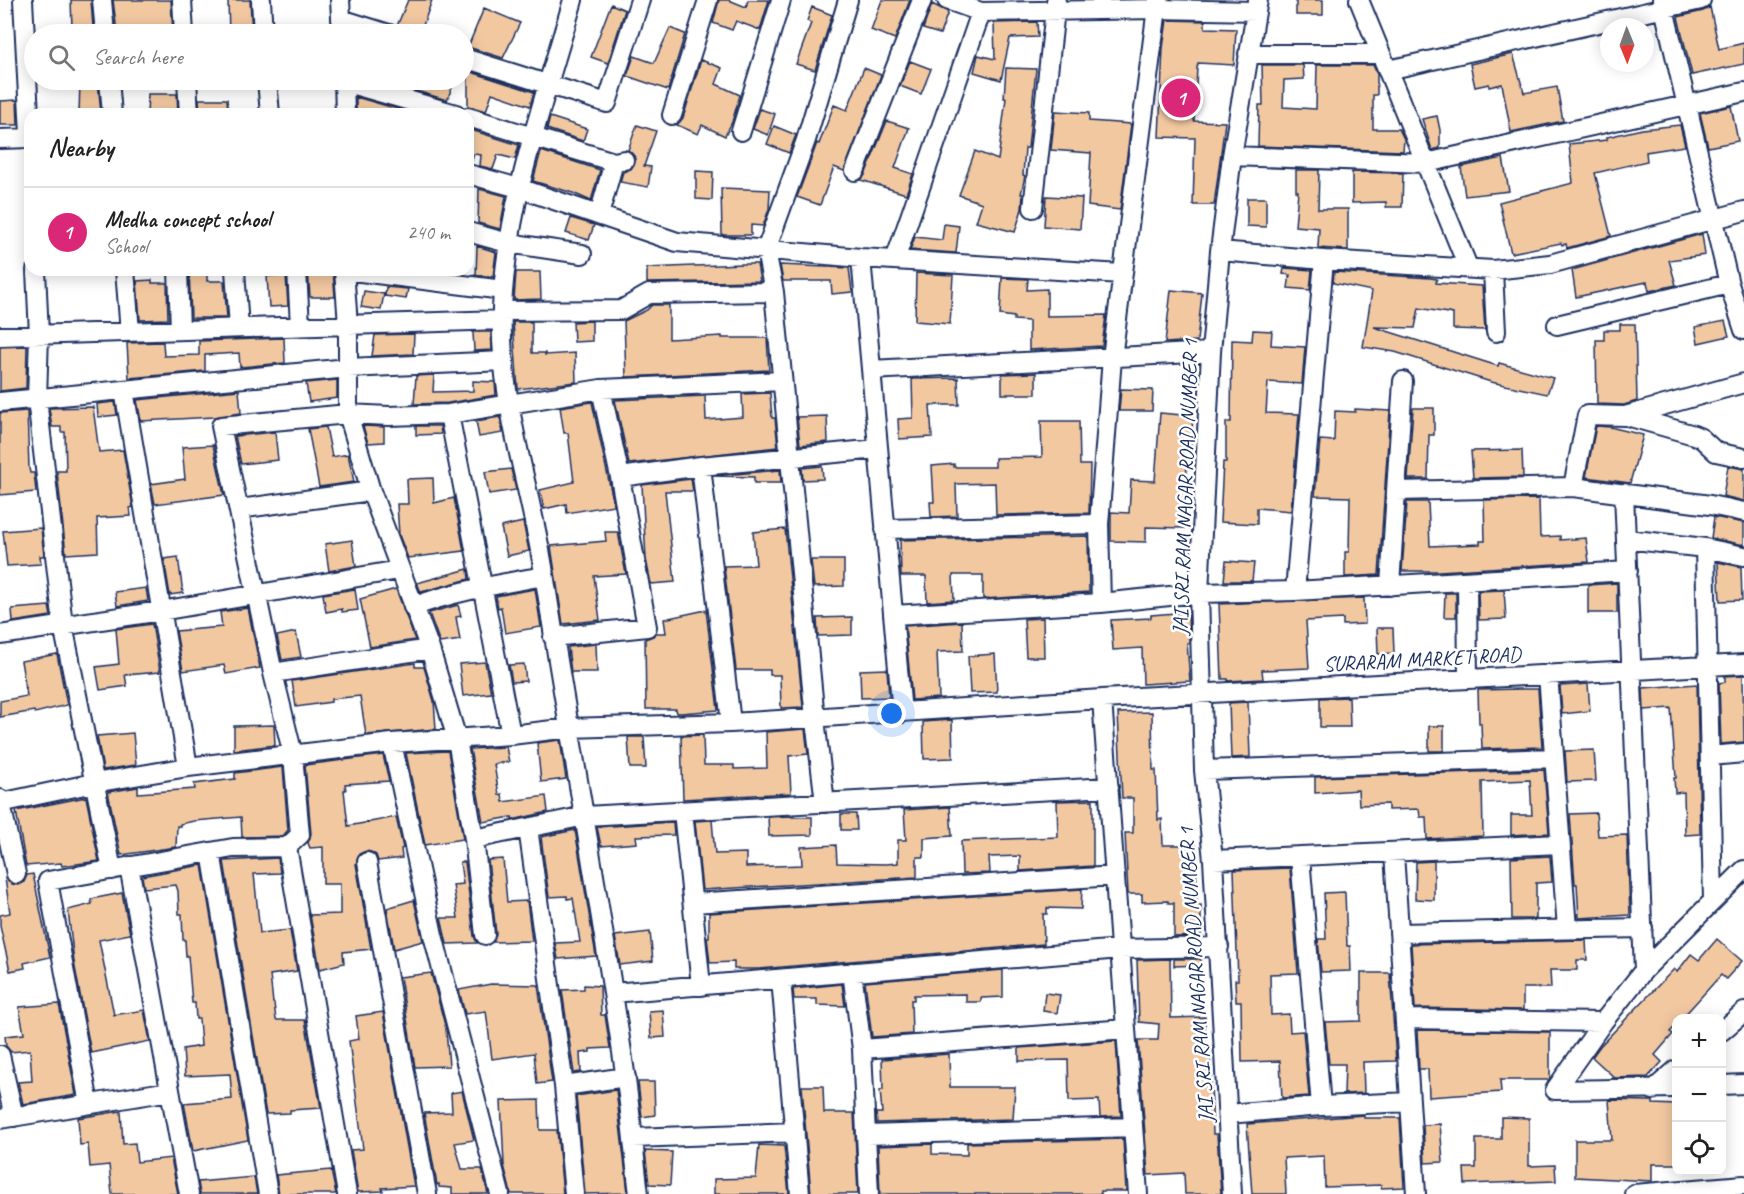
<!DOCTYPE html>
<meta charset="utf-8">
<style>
body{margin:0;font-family:Caveat,sans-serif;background:#f2f2f2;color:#222}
.controls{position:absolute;right:18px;bottom:18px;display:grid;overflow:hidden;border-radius:12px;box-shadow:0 3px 15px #0003}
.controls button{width:54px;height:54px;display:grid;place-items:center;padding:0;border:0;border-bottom:2px solid #e0e0e0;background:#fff;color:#222;font:30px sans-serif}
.compass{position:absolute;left:1600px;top:18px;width:54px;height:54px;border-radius:50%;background:#fff;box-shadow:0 3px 15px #0003;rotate:179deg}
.you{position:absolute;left:892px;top:714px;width:21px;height:21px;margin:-15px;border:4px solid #fff;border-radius:50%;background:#1a73e8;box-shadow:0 0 0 9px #1a73e833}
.badge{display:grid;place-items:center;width:39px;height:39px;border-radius:50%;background:#db2777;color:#fff;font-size:20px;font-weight:700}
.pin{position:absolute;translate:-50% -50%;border:3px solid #fff;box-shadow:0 2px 6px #0006}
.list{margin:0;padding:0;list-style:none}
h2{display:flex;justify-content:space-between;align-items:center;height:78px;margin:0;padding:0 24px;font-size:26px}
h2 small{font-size:20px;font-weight:400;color:#767676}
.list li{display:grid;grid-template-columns:39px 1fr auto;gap:18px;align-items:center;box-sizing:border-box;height:90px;padding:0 24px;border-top:2px solid #e0e0e0}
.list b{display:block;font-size:22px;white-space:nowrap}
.list p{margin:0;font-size:20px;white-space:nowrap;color:#767676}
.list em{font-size:20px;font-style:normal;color:#767676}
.icon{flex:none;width:33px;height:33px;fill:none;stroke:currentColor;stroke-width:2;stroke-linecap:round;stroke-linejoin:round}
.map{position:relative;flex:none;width:1744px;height:1194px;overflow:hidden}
.search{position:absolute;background:#fff;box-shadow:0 3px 15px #0003;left:24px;top:24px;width:450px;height:66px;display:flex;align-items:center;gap:15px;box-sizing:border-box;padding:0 21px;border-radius:33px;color:#767676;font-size:22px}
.panel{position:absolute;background:#fff;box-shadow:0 3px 15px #0003;left:24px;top:108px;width:450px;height:168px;border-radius:18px}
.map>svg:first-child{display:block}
.building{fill:#f2c8a1;stroke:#1b2f5e;stroke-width:1.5}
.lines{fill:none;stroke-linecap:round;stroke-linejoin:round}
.minor-casing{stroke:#1b2f5e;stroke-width:22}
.minor{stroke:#fff;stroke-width:18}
.labels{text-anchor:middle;stroke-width:5;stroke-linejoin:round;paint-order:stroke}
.street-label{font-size:21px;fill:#1b2f5e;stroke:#fff}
</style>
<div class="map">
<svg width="1744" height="1194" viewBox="0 0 1744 1194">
<rect width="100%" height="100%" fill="#fff"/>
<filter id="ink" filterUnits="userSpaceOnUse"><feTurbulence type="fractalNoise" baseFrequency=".0167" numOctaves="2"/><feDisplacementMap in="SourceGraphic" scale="12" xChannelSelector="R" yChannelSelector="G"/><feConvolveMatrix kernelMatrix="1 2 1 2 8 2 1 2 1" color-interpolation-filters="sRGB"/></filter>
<g filter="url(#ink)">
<path class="building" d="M71,0H91L93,27L72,28Z
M113,0H171L173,34L117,32Z
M228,0H250L252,34H229Z
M408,0H432L420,34H400L397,26Z
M719,0H729L746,7L748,0H769L760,30L736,21L732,30L713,23Z
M882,0H910L895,39L871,30Z
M1296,0H1323V15H1296Z
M611,4L625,10L608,63L591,57Z
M932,4L948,12L940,34L923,29Z
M812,7L832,15L815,70L796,64L811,23L807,21Z
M1710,7L1719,49L1744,43V64L1692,75L1678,17L1703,11Z
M484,8L520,23L503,58L468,47Z
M1167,20L1205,21V28L1236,29L1234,65L1198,63L1197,68L1194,121L1225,122L1214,205H1193L1195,138L1159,137L1163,48Z
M1037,22L1038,37L1010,38L1001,80L974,72L978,55L995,59L994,23Z
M670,28L685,34L668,90L627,76L634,56L654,63Z
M1513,54L1524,93L1557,87L1563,121L1511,132L1502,84L1489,87V84L1475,87L1470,64Z
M701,60L722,68L716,84L740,95L732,122L725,136L702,125L698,134L677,125L683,118Z
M910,61L931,69L921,94L900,86Z
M1262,65H1303L1304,79L1284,80L1283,107L1316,109L1317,65H1373L1377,74V95H1373V129H1399L1404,139L1403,151L1258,146L1259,105H1263Z
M864,68L881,75L844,171L834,167L820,205L797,197L817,143L819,144L834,105L847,110Z
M1006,68L1036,69L1028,148H1025L1023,175L1025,176L1021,194H1023L1022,209L1015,232L976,222L982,203L959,195L975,151L998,160L1006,98H1004Z
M468,71L534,92L530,106L492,93L486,111L468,106Z
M98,80L101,114H79L80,81Z
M410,80H455L447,100L406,88Z
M148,94H177L178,114H147Z
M356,97L415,114H356Z
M199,99H227L228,114H200Z
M17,100L18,125H0V101Z
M1731,106L1738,141L1708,147L1700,113Z
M760,109L775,114L768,135L753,129Z
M1055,111L1089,113V121L1131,124L1120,210L1088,206L1091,153L1051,150Z
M1437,116L1440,130V148L1432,150L1422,119Z
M550,117L587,129L583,141L547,129Z
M887,121L909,128L895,168L913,174L906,194L861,180L865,175Z
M637,125L656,131L644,166L651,167L648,187L620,182L623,172L631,169L635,163V157L628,150Z
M1680,125L1685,146L1646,152L1647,161L1595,173L1611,236L1567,248L1566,244L1562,245L1561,243L1511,253L1499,202L1573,183L1569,144L1607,140V137L1642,129Z
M774,126L796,135L789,153L767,144Z
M468,129L519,145L515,159L498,155L493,169L480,166L481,155L474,154L472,160L468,159Z
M541,151L600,170L591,201L573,193L533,181Z
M1503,158L1509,191L1465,196L1461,167Z
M1296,170H1319L1318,209H1348V250L1318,248L1319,228L1295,226L1298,191H1296Z
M696,171L713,172L712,200L696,199Z
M1352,172L1403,173L1402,207H1386V202L1352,203Z
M721,188L770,190L769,209L763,226L751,225V235H722Z
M479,189L506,196L500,229L478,223Z
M1046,196L1082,198L1080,229L1044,226Z
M1247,198H1266V227L1247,226Z
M571,218L594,225L589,240L566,233Z
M944,224L959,226L956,253L910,250L915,237L942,240Z
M1702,234L1705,255L1669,260L1676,285L1649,291L1647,282L1576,297L1572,270Z
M477,246L496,252L493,277L471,275L476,274Z
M743,264H757L760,281L647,283V268Z
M780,265L849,268L852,292L832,294L831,281H783Z
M1284,268L1312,270L1310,290L1288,288L1290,275L1283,274Z
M189,270H207V281H224L227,318H191Z
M308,270H333L335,297H310Z
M516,272H540L541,299L514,300Z
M1334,272L1430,278L1437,279L1436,283L1482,286L1485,330L1453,329V314L1419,308L1415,328L1374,327L1498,366L1499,363L1553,378L1547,394L1491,382L1395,352L1363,347L1372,291L1333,283Z
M916,273L953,275L950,324L915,321Z
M286,275L288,306L269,307L267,276Z
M1002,278L1028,279L1027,290L1047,289V316L1106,315L1102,346L1029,350V321L1014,320V317L1000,315Z
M152,280V283H167L168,319L140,320L137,281Z
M386,287L408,289L406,299L385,296Z
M1171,290L1202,293L1197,341L1165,343Z
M364,291L384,294L381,310L361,307Z
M652,305H669V339L722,336V338H767L769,370L626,377L624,321L647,310Z
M592,321V341L574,342L573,322Z
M1725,321L1729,336L1698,343L1695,327Z
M513,322H532V353H545V355L575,353L576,382L518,389Z
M1620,324H1635L1637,401L1624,405L1597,404L1596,340H1604V330H1620Z
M1253,330L1272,331L1271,345L1305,347L1302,384L1268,382L1266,413L1299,414L1291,511L1257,508V524L1220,522L1223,462H1226V422H1231L1232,340L1252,341Z
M473,332H491L492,350L474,351Z
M414,334L413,354L372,356L375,335Z
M284,338L285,363L240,367L239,353L205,355V371L129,378L127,343L163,342L164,356L199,355V341Z
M27,346L26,388L0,391V347Z
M1036,373V394H1002V374Z
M434,375L433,392L473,391V381L495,382L496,395L448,403L414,404L416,376Z
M958,378L959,405H930L932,437L899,439L898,419L913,418L912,379Z
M337,380V398L309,402L306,383Z
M1121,389L1153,390L1152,411H1119Z
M239,390L241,413L214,417L141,421L137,400Z
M770,393L772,418H775L778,447L629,464L615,400L705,396L706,420L743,417L742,394Z
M115,402L117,415L98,417L97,404Z
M592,402L614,505L567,513L566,504L544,509L540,490L574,482L568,433H564L560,407Z
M93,407L99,452L123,450L133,507L130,508L131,516L97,518L98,552L66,554L57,471H66L65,432H61V427H52L49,408Z
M1413,408H1434V435H1429L1428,479H1408Z
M1355,409L1390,411L1379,575L1345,577V552H1349L1350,497L1315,496L1320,440L1334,441L1335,411L1355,412Z
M27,411L29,468L30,473H34L36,492L0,495V413Z
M1160,413L1193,416L1190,458H1187L1185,528L1146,527V542L1111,541V512L1129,513L1131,480L1155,481Z
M827,416L828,442L800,445L797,417Z
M500,417L503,433L479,437L476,421Z
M1041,421H1079L1080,465H1090L1089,513L996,515L995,483L956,484L957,516L931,517L930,502H934L932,466L954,464V467H995V458L1042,457Z
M363,426L384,427V442L368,443Z
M416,426H440L441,434L416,435Z
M1596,426L1610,427L1643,435L1630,483L1586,477Z
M326,427L332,457L348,454L354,482L319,487L308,429Z
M275,432L278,460L241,464L235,436Z
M213,445L224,495L155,504L151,484L185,479L182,447Z
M1522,450L1523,477L1473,478L1471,451Z
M822,466L823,479L803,480L802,468Z
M1728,466L1744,469V501L1723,496Z
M511,469L516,490L489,494L485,472Z
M780,470L781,483H754V477L714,476Z
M433,478L434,503L454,498L464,551L408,558L399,535L397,504H408L407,479Z
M691,479L693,491H665L675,582L651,584L646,559L642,485Z
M1539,499L1540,537L1560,536V540L1586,538L1589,562L1439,571H1402L1407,502H1428L1430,546L1480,544V541H1485L1484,500Z
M1714,517L1744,523V545L1711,538Z
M523,522L529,551L507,556L501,527Z
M41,528L44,556H40L41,564L7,566L3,531Z
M785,529L803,707L781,708L780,675H770V670H736L724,566L756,565L753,532Z
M605,532H618L626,574L594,576L600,620L563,624L551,546L606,541Z
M1088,536L1089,592L983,599V575H953L954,600L927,602L926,576H901L900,540Z
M352,540L356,566L329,571L325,544Z
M178,557L183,593L170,595L164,559Z
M811,560H844V586L814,587Z
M1226,561L1254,563L1252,581H1224Z
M1718,562L1741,567L1742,600L1720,601Z
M468,569L469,579L421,592L417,583Z
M1617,583V613H1588V585Z
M146,588L148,601L117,606L115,592Z
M355,589L358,610L342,612V609L326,612L323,594Z
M396,589L415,640L370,647L360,599Z
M535,589L541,627L505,633L501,607L498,608L496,596Z
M1504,590L1506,619L1479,620L1478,591Z
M1445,593H1456V617H1444Z
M1364,598L1365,624L1343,625V619L1306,621L1309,668L1262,670L1263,679L1228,681V679H1222L1219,604Z
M458,605L461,616L456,617L460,640L440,643L429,613Z
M49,606L51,616L13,622L12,609Z
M248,608L260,668L226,674L224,665L183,671L176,631L222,627L220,612Z
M706,610L718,710L681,713H677L676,709H646L645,639L653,636L656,633H666L664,619Z
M1188,612L1189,643H1187L1190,681L1143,684L1142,648L1113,650L1111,620L1151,618V615Z
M852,617V635L818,636L817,618Z
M1043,618L1044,657H1026L1024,619Z
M962,622L963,651L937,652L939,698L912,700L905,626Z
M152,624L160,672L125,675L127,686L100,690L96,667L119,664L116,629Z
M1377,628H1393L1394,653L1378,654Z
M296,632L301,657L282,660L277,636Z
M596,644L597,672H571L568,647Z
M57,654L67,705L35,713L34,711L0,717V701L27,696L21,661Z
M995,654L997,692L970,693L968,656Z
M485,662L491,693L463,696L459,664Z
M415,663V667H424L434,701L436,729L366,735L360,696L331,699V702L296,707L292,681Z
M524,664L526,681L512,682L509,665Z
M887,669L889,697L861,698L860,670Z
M1743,675L1744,742L1721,744L1719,683L1725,682V676Z
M1588,684L1590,711L1562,714L1560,686Z
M1697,684L1700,834L1685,835L1684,792L1675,793L1674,778H1676L1671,708L1644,710L1643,688Z
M1521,689H1538L1542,747L1482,749L1481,723H1479L1478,690Z
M1349,697L1350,727H1320V698Z
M1248,702L1250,757L1231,758L1229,703Z
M1152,712L1153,770H1156L1158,820L1162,819L1163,845H1196L1197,905H1201V936L1174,937V903H1168V901L1142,902V894H1128L1125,833H1133V798H1122L1118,713Z
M952,720L953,758L924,759L923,722Z
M234,726L274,725L275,745L234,750Z
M1429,726H1444V751H1429Z
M805,729L808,754L789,756L791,793L683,799L681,736L703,735L704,765H734V769L767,768L766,732Z
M133,733L136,765L103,770L97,736Z
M628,737H644L646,768H630Z
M560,740L566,779L541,782L537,743Z
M506,747L509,762L494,764L499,795L502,794L503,802L546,796L548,812L512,820V817L483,822L470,749Z
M1594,750L1596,781L1567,782L1565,751Z
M448,751L463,839L425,845L406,753Z
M383,755L389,781L345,784L346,790H344L348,826L396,817L403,848L401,849L402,858L378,861L376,855L371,852L366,851L359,854L356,864L371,949L343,952L344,963L320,969L310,915L340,914V884H323V847L310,848L308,843L311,834L305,765Z
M283,767L288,830L283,836L242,837L241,817L194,821L180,824V826H177L176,847L121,855L108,792L138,787V793L195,789L194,784L235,779V773Z
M1544,770L1549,833L1511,835V815H1532L1530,780L1482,782L1483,836L1427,839L1426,817H1420L1419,809L1388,810V804L1359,805L1358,790L1315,793V777Z
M86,797L99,861L62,866L61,863L26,866L16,811Z
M1093,800V866L1020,871V856L989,857L990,873L962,874L961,841L1058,837L1057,801Z
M950,807L952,836L924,838V857H917V877L702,890L695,821L712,820L715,854L746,853V867L802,865L801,847L836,845L837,863L886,864L898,863V840H906L904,810Z
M1596,813L1598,836L1627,835L1630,915L1579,918L1577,884H1575L1570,814Z
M841,814H856L857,830H841Z
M792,816V817H812V835L769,836L768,817Z
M673,822L674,835L636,836L637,843L601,846L597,827Z
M575,830L596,956L558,959L555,943L580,942L573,898L567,899V896L549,897L541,837Z
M1550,856L1552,882L1536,883V919H1512L1511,858Z
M278,858L280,873L254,874L260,933L290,930L297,971L270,975L273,1003H274L276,1020H305L321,1108L290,1110V1113L266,1114L224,861Z
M503,859L507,902L527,901L532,941L493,942L496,934L488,860Z
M1434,861V900L1415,899L1416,862Z
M460,862H465L474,936L477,943L447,944L441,918H458L453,885L463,884Z
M202,865L248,1140L193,1151L184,1103L232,1099L230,1074L185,1076L183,1049L201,1046L199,1019H196L195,1003H192L188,956H186L185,940H183L182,914H179L178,891L176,885L144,888L142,876Z
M1290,868L1298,973L1270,974L1271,1015L1289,1014L1290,1032L1303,1031L1309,1096L1282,1098L1280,1061L1242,1062L1241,1001H1236L1235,980H1238L1234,870Z
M33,874L50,957L24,963L25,968L10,971L0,926V915L10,913L5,878L12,884L18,885L24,882L27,875Z
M1082,889L1081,909L1047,908V914H1043L1044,944L759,969H734V962L710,963L707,937H709V913Z
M1345,892L1347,946H1350L1351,971L1321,972L1318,939H1326L1324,893Z
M122,893L130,934L99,940L114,1015L144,1010L150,1041L91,1053L74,962L68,910L92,904L91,899Z
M414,900L423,941L394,949L387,908Z
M650,932L653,961L620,965L615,936Z
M1717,939L1742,961L1726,979L1721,975L1682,1018H1677V1025L1670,1032L1673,1034L1655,1055L1662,1062L1648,1077L1615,1078L1592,1057L1600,1046L1674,969L1677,972L1691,954L1699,960Z
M1586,940L1587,960H1577V970H1550L1551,988H1523V1010L1415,1008L1411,944Z
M1170,959L1171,1018L1205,1017L1206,1057H1210L1213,1134H1217L1221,1194H1185L1184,1173L1148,1175L1138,1040H1158L1159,1024L1139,1022L1137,960Z
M1174,959H1201V965L1174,966Z
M1003,970V997L981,998V1002H966V994L914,995V1000H911L912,1034L872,1037L865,982Z
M431,973L446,1029L449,1066L415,1067L400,977Z
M1361,973H1390L1396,1061L1363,1062L1364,1093L1344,1094L1345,1064H1329L1325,1022L1361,1021Z
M491,984L538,985L552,1082L537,1084L534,1053L492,1059L486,1011L465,1014L459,990Z
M842,984L845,1006L817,1005V999H794L793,989Z
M584,985L600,986L601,1015H605L610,1048L590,1049V1052L580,1053L581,1072L574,1073L562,990L584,989Z
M1045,993L1060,995L1057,1013L1043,1011Z
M59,1004L76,1095L23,1104L18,1082L32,1081L30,1050L11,1052L6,1046L5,1036L24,1034L19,1007Z
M663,1010L665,1037L651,1038L649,1011Z
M383,1012L414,1186L382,1188L383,1191L358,1192L351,1150L363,1149L349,1041L359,1039L356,1016Z
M1417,1030L1550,1032V1078L1549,1080H1500L1501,1092L1429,1097L1428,1069H1419Z
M1116,1041L1121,1116L1100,1117L1099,1100L1069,1101L1068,1060L1019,1061V1048Z
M949,1054L950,1087H1015L1013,1119L877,1123L876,1113H882L880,1090H883L882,1059Z
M638,1082H654L655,1115L642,1117Z
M802,1086H823L824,1113H854L858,1194H811Z
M616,1090L628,1193L585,1194L576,1096Z
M462,1091L474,1140L455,1143L462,1169H482L488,1194H452V1188L439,1187V1184L437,1185L424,1113L452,1112L451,1093Z
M539,1100L540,1130H557L563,1194H511L504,1165L501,1101Z
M1609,1100L1649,1101H1653V1104L1677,1105V1164H1652V1181L1575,1177V1140H1612Z
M121,1111L123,1144L135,1143L137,1162L171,1158L178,1194H112L109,1165L90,1167L88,1144L80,1145L78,1118Z
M1364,1115V1118H1400L1404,1187L1381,1188V1185L1325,1187L1324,1156L1284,1158L1286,1194H1252L1247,1124Z
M1501,1117L1529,1118V1166L1555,1165L1556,1181L1465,1184L1464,1168H1476V1139H1501Z
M1440,1124L1443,1162L1425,1163L1423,1125Z
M1123,1139L1126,1191H1101V1194H880L878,1146L932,1144V1154L967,1155V1143Z
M759,1145L784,1146L789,1194H714V1179L756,1178Z
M645,1151L672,1152L670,1185L649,1184Z
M331,1170L336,1194H279L276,1175Z
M254,1177L257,1194H200L198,1182Z"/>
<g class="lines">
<g class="minor-casing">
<path id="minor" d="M23,0L30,134
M102,0L105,34
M182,0L184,34
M261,0L263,34
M340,0L342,34
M573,0C544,101 507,203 502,308C498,396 529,482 543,567C569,736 601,904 625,1073C631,1113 634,1154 639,1194
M947,0L981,12L1157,9L1256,11
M1359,0L1468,267
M1662,0L1729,284L1744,330
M341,19L389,34
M1248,54H1381
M464,58L607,103L640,0
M1388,70L1701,0
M109,80L112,114
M187,80L189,114
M267,80L270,114
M344,80L345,114
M344,82L456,114
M672,115L708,0
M468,117L614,162L624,160
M741,131L781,0
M0,139L30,138
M1232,156L1426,163L1744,92
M855,171L922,0
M468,174L519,188L677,242L861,258L1122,274
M1033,208L1056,1
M599,215L614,162
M468,232L508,243L582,254
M1220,251L1324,260L1493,270L1550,264L1744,211
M861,258L902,713
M895,260L981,12
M36,270L39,335L37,399L63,625L112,870
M125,270L130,332
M178,270L180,330
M235,270L239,328
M297,270L300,326
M344,270L348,325V414L371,491L430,649L457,739L474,839L485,935
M345,270L503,290
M1493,270L1496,332
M502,311L621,310L649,294L774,292
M1557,325L1729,284
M0,336L502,320
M871,370L1211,352
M124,390L188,767
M0,402L348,368L504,361
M449,414L511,735
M1627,416L1694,435L1701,438L1716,452L1744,458
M701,466L731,723
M620,477L701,466L878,449
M1573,487L1587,415L1625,416L1744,383
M1396,491L1573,487L1710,505L1744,512
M1624,493L1644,970
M239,509L371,491
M885,529L1099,524
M1626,539L1705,548L1744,556
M1705,548L1713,901
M1467,581L1468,679
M1390,586L1403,381
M1295,591L1324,260
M1101,603L1099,524L1112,358L1158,0
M413,607C454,591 500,584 544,576
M893,615L1101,603L1199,593L1295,591L1628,571
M0,635L161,611L399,570
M553,637L647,627L620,477L601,389
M273,673L430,649
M1548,674L1567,929
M1102,699L1138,1194
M392,743L433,935L500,1194
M1710,756L1744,753
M1204,770L1554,758
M0,799L16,874
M0,803L94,783L188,767L392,743L511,735L569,728L731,723L1102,699L1744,664
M825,803L815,719L774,292L766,250L806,140L848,0
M683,811L701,986
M528,828L564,1086L574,1194
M474,839L585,816L1109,787
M211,852L268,1194
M1394,853L1416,1194
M1300,857L1321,1106
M1213,860L1560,844
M367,862L427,1194
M129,866L189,1194
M693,903L1115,876
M1399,933L1643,928
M852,972L862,1049L1126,1029
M781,979L800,1194
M613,993L1120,949L1219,947
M1405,1019L1603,1022
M1722,1031L1744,1012
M862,1049L866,1135
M0,1055L14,1117
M1722,1085L1744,1084
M564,1086L626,1077
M1555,1090L1603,1022L1644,970L1744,870
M1555,1090L1676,1088
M1653,1090L1676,1070
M89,1104L48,881L233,848L287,847
M1228,1114L1321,1106L1410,1102
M0,1119L170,1091
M633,1138L795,1132
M347,1194L287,847L300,835L293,755L273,673L221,426L348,414L389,416L449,414L601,389L782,381
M869,1194L866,1135L1133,1127
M1232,1194L1213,860L1204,770L1199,593L1211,352L1220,251L1232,156L1258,0
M1634,1194L1744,1185"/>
</g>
<use href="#minor" class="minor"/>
</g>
</g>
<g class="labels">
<g class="street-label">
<text transform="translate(1185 487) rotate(-88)" y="7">JAI SRI RAM NAGAR ROAD NUMBER 1</text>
<text transform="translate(1422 659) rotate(-3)" y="7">SURARAM MARKET ROAD</text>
<text transform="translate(1196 975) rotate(-94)" y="7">JAI SRI RAM NAGAR ROAD NUMBER 1</text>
</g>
</g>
</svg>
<div class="controls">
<button>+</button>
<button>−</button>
<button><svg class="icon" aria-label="locate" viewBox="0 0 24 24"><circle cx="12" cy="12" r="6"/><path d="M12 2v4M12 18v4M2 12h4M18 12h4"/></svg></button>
</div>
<svg class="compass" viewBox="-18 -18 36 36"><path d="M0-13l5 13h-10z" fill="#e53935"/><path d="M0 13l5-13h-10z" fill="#767676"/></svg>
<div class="you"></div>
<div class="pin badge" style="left:1181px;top:98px">1</div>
<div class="search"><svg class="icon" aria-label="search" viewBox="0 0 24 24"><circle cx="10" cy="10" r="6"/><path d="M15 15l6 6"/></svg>Search here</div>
<section class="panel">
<h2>Nearby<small></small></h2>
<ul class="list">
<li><span class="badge">1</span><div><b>Medha concept school</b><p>School</p></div><em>240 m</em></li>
</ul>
</section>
</div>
